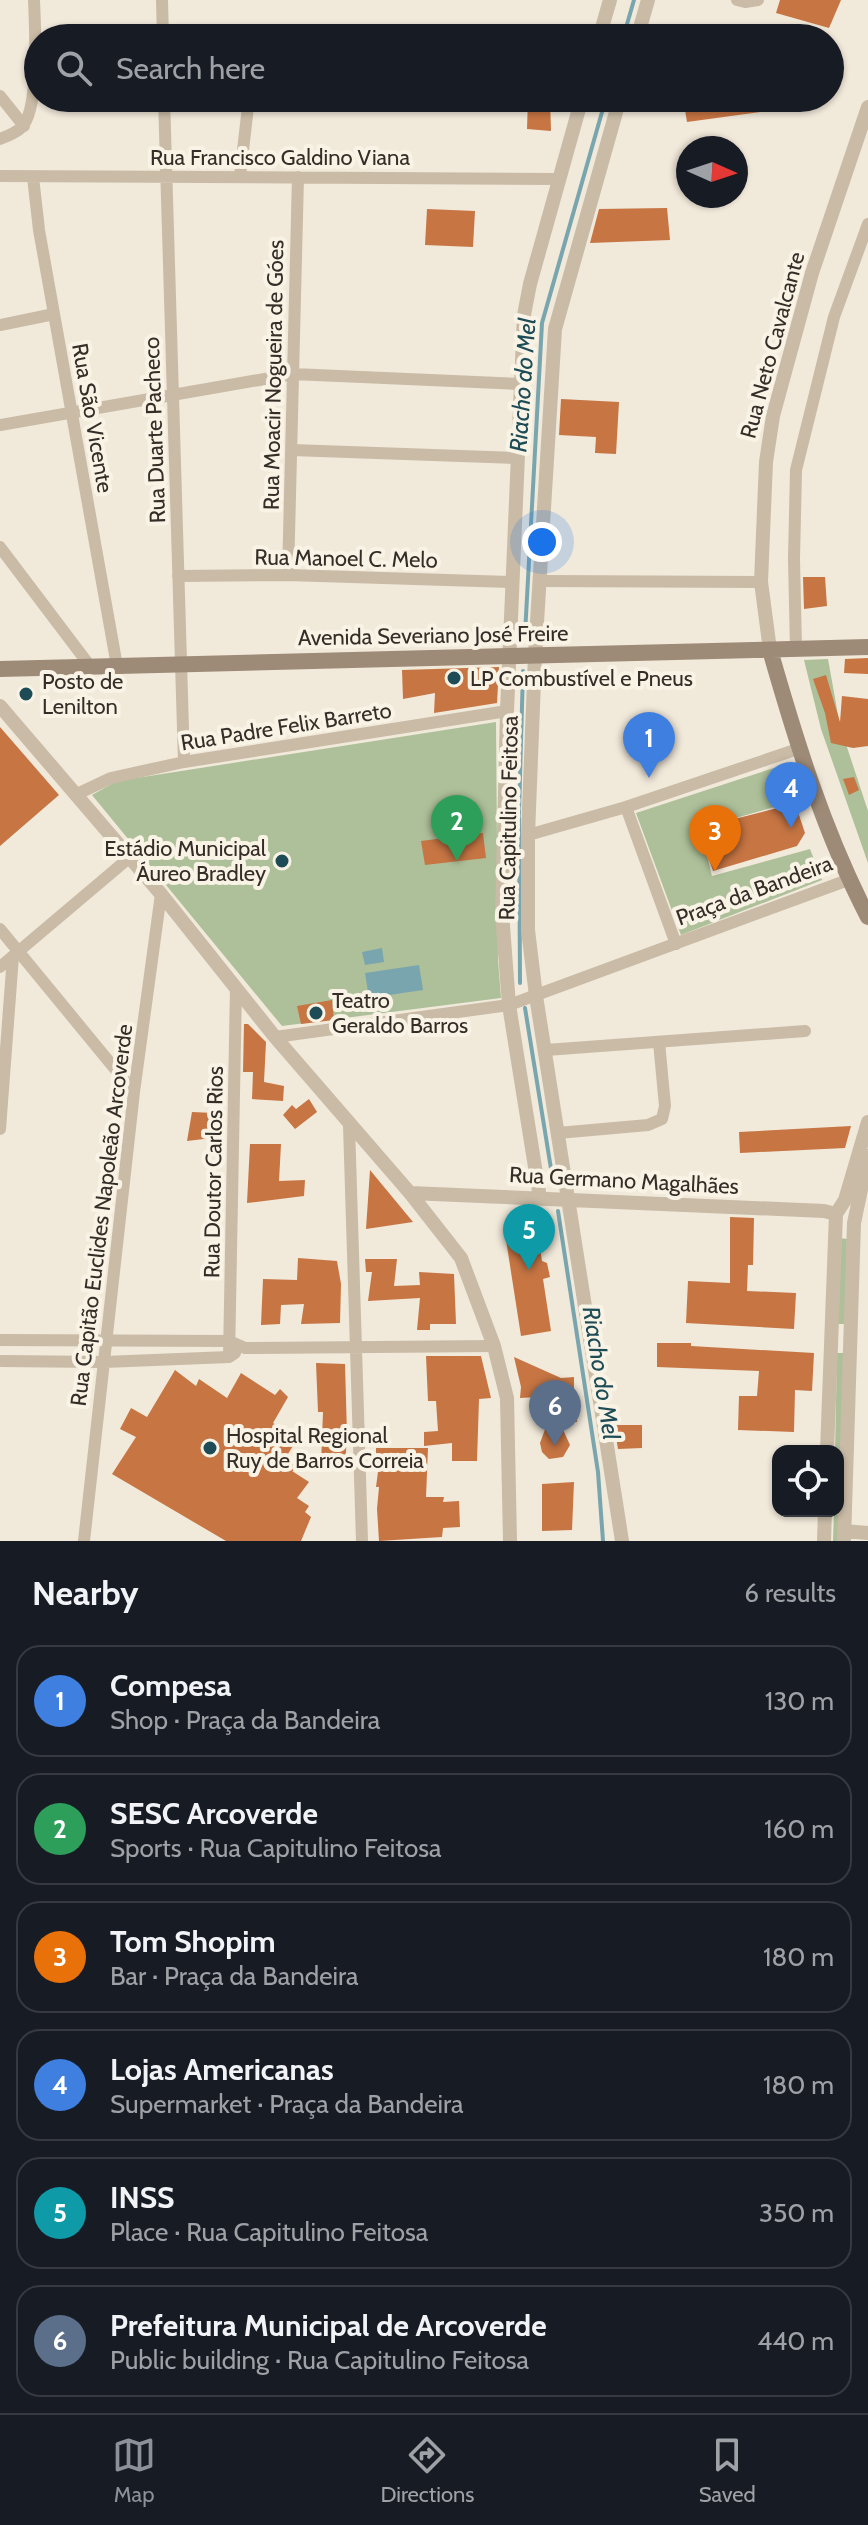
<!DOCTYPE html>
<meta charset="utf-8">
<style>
body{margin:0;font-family:Cabin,sans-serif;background:#242831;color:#f1f3f6}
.controls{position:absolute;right:24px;bottom:24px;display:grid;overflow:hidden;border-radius:16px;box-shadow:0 2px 6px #0004}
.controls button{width:72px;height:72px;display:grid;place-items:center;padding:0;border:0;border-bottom:2px solid #363941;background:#171b24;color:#f1f3f6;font:40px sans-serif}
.compass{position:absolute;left:676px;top:136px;width:72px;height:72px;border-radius:50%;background:#171b24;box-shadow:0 2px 6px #0004;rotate:93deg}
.you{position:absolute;left:542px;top:542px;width:28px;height:28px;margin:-20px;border:6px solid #fff;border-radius:50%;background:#1a73e8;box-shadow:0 0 0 12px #1a73e833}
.badge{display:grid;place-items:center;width:52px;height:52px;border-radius:50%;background:#8c9099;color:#fff;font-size:26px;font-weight:700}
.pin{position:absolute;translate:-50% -66px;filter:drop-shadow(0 2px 4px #0008)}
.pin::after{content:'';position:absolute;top:42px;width:28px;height:24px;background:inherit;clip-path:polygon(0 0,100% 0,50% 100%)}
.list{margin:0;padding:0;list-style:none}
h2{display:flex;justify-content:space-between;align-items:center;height:104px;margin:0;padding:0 32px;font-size:34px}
h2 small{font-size:26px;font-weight:400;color:#9ea1a6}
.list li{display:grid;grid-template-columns:52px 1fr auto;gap:24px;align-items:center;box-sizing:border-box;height:112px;margin:0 16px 16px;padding:0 16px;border:2px solid #363941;border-radius:24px}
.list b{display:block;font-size:30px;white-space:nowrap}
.list p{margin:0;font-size:26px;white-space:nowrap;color:#9ea1a6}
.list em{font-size:26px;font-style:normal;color:#9ea1a6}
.icon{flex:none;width:44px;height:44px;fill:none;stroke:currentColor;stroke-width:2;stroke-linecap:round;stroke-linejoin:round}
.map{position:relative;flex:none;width:868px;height:1541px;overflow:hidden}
.search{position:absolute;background:#171b24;box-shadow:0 2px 6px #0004;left:24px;right:24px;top:24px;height:88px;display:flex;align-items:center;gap:20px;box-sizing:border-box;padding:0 28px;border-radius:44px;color:#9ea1a6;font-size:30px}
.sheet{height:872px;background:#171b24}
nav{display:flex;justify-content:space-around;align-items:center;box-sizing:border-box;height:112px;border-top:2px solid #363941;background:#171b24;font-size:22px;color:#9ea1a6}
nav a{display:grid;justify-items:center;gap:4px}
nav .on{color:#8c9099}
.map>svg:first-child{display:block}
.green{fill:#aec09a}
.water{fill:#79a5ae}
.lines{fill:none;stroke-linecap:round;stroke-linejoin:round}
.stream{stroke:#79a5ae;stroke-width:4}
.building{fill:#c67543}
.minor{stroke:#c9bba6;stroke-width:12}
.tertiary{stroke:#c9bba6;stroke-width:14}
.secondary{stroke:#9d8a77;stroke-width:16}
.poi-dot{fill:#1d4b56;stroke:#f9f3e6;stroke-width:3}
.labels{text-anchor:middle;stroke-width:8;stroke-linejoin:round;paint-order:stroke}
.street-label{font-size:22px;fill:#352d27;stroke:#f9f3e6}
.poi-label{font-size:22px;fill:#352d27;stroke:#f9f3e6;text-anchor:start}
.water-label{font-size:24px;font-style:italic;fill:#1d4b56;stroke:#f9f3e6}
</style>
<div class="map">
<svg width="868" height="1541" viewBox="0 0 868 1541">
<rect width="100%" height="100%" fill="#f1e9da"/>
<path class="green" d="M828,659L840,726L868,811V863L821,729L804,660Z
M496,722L498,960L501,998L282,1026L92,795L117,781Z
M786,764L796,801L700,828L712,876L810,849L822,880L681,935L636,813Z
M840,1238L847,1239L845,1324H838Z
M837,1353H844L839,1541H833L834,1511H838V1451H835Z"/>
<path class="water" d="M382,948L384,962L365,965L362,952Z
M419,965L423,990L369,998L365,973Z"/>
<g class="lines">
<path class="stream" d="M623,38L634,0
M525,634L542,323L606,98
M520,983L519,813L523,671
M525,1008L553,1181
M558,1211L598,1472L603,1541"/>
</g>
<path class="building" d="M780,0H841L829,28L776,13Z
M528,98H550L551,131L527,129Z
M683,98H773L775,110L687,122Z
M667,208L670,240L590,243L599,209Z
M427,209L475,211L473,247L425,245Z
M561,399L619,402L616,454L595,453L596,437L559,435Z
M803,577H825L827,606L804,609Z
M868,658V674L844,673L845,659Z
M499,667L497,703L434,713L435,693L403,699L402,670Z
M826,675L840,722L842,696L868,699V746L853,748L831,743L825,713L813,679Z
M0,727L59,795L0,846Z
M854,777L859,790L849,795L843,779Z
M789,805L797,809L805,833L797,846L713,871L699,828Z
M483,833L486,858L425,865L421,841Z
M332,1000L334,1020L301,1024L297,1006Z
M244,1024H248L266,1042L264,1082L284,1086L283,1101L252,1099L253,1072H243Z
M309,1099L317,1112L295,1129L283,1115L292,1105L296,1109Z
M192,1112L214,1113L212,1138L187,1141Z
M851,1126L845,1148L740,1153L739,1132Z
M250,1144H281L279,1181L305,1180L304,1196L247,1203Z
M370,1170L413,1222L366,1229Z
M522,1211L524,1223L536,1221L542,1261L547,1263L550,1277L543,1279L551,1331L521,1336L504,1227L514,1226L512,1213Z
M730,1217L754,1218L753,1265H748L747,1291L796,1293L794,1329L686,1323L688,1281L730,1283Z
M298,1258L337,1261L341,1284L340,1323L301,1324L304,1304L281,1305L280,1324L261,1325L263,1279L297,1280Z
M365,1259H397L394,1286L420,1285L419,1272L454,1274L456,1324H430V1330H417L420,1298L368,1301L372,1272H366Z
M657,1343H691V1346L814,1353L812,1391L795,1390L794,1432L738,1430L739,1396H757L759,1371L657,1367Z
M426,1356H481L491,1398L479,1399L477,1461H452V1443L424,1446V1432L438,1431L436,1401H428Z
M514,1357L561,1378L574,1377V1399L577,1398V1422L560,1423L570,1445L563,1457L549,1459L542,1452L540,1443L547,1424L539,1425L538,1397L520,1398L521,1387Z
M316,1363L345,1364L347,1435L345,1467L331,1470V1462L321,1464L323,1412H318Z
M175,1370L196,1386L199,1379L227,1398L241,1373L275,1395L280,1389L288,1397L273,1423L298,1438L286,1457L305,1468L292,1471L309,1482L297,1498L309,1506L305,1512L311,1517L301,1541H226L112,1474L136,1437L120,1429L131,1408L147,1417Z
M614,1425H642V1448L618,1449Z
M376,1448H428L426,1497H444L443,1502L459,1501L460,1527L443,1528L442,1537L379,1541L377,1509L379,1487H376L379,1464H376Z
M574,1482L572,1530L542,1531V1484Z"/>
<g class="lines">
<path class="minor" d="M162,0L163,38
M737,0L745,2L758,0
M0,96L24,126
M164,98L184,762
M0,139C8,136 16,133 22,127C40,108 35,26 34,0
M0,176L559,179
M240,176L249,98
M33,177L39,230L117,666
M0,325L54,314
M0,425L293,374L521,384
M292,450L517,458
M0,547L90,666
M288,575L298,177
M178,576L288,575L512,582
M541,581L761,582
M796,649L794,559L796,470L834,317L868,224
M75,795L111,778L184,762L507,711
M626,807L676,944
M528,835L626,807L798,749
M0,929L134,1092
M0,967L129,858
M275,1037L509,1005L848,880
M546,1050L805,1031
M349,1125L362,1541
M0,1129L13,956
M558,1133L648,1125L662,1119L665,1106L659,1042
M0,1340L229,1341L245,1348L494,1346
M229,1357L236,988
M0,1361L104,1362L229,1357L235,1353
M84,1541L134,1092L161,894"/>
<path class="tertiary" d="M599,38L610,0
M637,38L648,0
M620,98L555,329L535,655L528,835V930L536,996L622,1541
M770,650L761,582L766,462L773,416L812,273L868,107
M0,706L161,894L275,1037L410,1193L461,1258L494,1346L507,1398L510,1541
M410,1193L824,1211L836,1214
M540,1198L509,1005L502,913L507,711L524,315L530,284L582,98
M836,1214L845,1200L868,1122
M827,1451L836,1214
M844,1531L868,1533
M824,1541L825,1511
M844,1541L854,1223L868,1156"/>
<path class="secondary" d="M770,650C796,741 824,832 868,917
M0,669L868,647"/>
</g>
<g class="poi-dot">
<circle cx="454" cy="678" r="8"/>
<circle cx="26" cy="694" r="8"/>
<circle cx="282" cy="861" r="8"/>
<circle cx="316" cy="1013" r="8"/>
<circle cx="210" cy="1448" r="8"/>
</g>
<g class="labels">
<g class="street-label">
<text x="280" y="165">Rua Francisco Galdino Viana</text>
<text transform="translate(772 345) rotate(-75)" y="8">Rua Neto Cavalcante</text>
<text transform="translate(273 375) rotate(-89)" y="8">Rua Moacir Nogueira de Góes</text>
<text transform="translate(93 418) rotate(80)" y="8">Rua São Vicente</text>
<text transform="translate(154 430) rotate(-92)" y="8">Rua Duarte Pacheco</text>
<text transform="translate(346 558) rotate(1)" y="8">Rua Manoel C. Melo</text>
<text transform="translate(433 635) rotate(-1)" y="8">Avenida Severiano José Freire</text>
<text transform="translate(286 726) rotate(-9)" y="8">Rua Padre Felix Barreto</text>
<text transform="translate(508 818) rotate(-89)" y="8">Rua Capitulino Feitosa</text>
<text transform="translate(754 890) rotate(-20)" y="8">Praça da Bandeira</text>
<text transform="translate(213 1172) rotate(-89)" y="8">Rua Doutor Carlos Rios</text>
<text transform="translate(624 1180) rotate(3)" y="8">Rua Germano Magalhães</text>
<text transform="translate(101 1215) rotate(-83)" y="8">Rua Capitão Euclides Napoleão Arcoverde</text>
</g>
<g class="poi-label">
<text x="470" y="686">LP Combustível e Pneus</text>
<text x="42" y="689">Posto de<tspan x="42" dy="25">Lenilton</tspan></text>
<text x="266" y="856" text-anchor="end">Estádio Municipal<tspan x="266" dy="25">Áureo Bradley</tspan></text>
<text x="332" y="1008">Teatro<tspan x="332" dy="25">Geraldo Barros</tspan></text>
<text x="226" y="1443">Hospital Regional<tspan x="226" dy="25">Ruy de Barros Correia</tspan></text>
</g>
<g class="water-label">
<text transform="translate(523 385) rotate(-86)" y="8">Riacho do Mel</text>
<text transform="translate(601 1373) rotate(81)" y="8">Riacho do Mel</text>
</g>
</g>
</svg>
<div class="controls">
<button><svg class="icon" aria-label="locate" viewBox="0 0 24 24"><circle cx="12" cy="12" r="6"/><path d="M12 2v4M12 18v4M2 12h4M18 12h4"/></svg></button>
</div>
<svg class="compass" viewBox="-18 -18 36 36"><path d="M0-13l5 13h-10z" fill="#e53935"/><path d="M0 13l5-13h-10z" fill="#9ea1a6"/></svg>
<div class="you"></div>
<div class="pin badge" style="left:649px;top:778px;background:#3f7fe0">1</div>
<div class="pin badge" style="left:457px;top:861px;background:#2e9e5b">2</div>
<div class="pin badge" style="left:715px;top:871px;background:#e8710a">3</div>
<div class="pin badge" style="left:791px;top:828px;background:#3f7fe0">4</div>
<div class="pin badge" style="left:529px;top:1270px;background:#0f9aa8">5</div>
<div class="pin badge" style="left:555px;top:1446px;background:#5c6f8a">6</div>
<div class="search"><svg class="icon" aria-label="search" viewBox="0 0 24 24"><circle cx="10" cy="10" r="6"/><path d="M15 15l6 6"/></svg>Search here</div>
</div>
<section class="sheet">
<h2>Nearby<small>6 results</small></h2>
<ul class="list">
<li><span class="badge" style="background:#3f7fe0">1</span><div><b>Compesa</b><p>Shop · Praça da Bandeira</p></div><em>130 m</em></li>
<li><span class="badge" style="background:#2e9e5b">2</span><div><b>SESC Arcoverde</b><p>Sports · Rua Capitulino Feitosa</p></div><em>160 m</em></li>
<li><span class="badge" style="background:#e8710a">3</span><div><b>Tom Shopim</b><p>Bar · Praça da Bandeira</p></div><em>180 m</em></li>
<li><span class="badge" style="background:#3f7fe0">4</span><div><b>Lojas Americanas</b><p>Supermarket · Praça da Bandeira</p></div><em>180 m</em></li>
<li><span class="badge" style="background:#0f9aa8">5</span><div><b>INSS</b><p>Place · Rua Capitulino Feitosa</p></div><em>350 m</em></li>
<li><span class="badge" style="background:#5c6f8a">6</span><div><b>Prefeitura Municipal de Arcoverde</b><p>Public building · Rua Capitulino Feitosa</p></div><em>440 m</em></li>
</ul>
</section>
<nav>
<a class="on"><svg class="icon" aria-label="map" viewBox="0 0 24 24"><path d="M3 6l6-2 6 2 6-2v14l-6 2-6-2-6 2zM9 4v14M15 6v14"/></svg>Map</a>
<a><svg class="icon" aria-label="directions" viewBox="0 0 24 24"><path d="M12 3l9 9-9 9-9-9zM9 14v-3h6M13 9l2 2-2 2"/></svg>Directions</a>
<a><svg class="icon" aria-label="saved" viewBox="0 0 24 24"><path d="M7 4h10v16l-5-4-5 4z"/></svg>Saved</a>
</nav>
